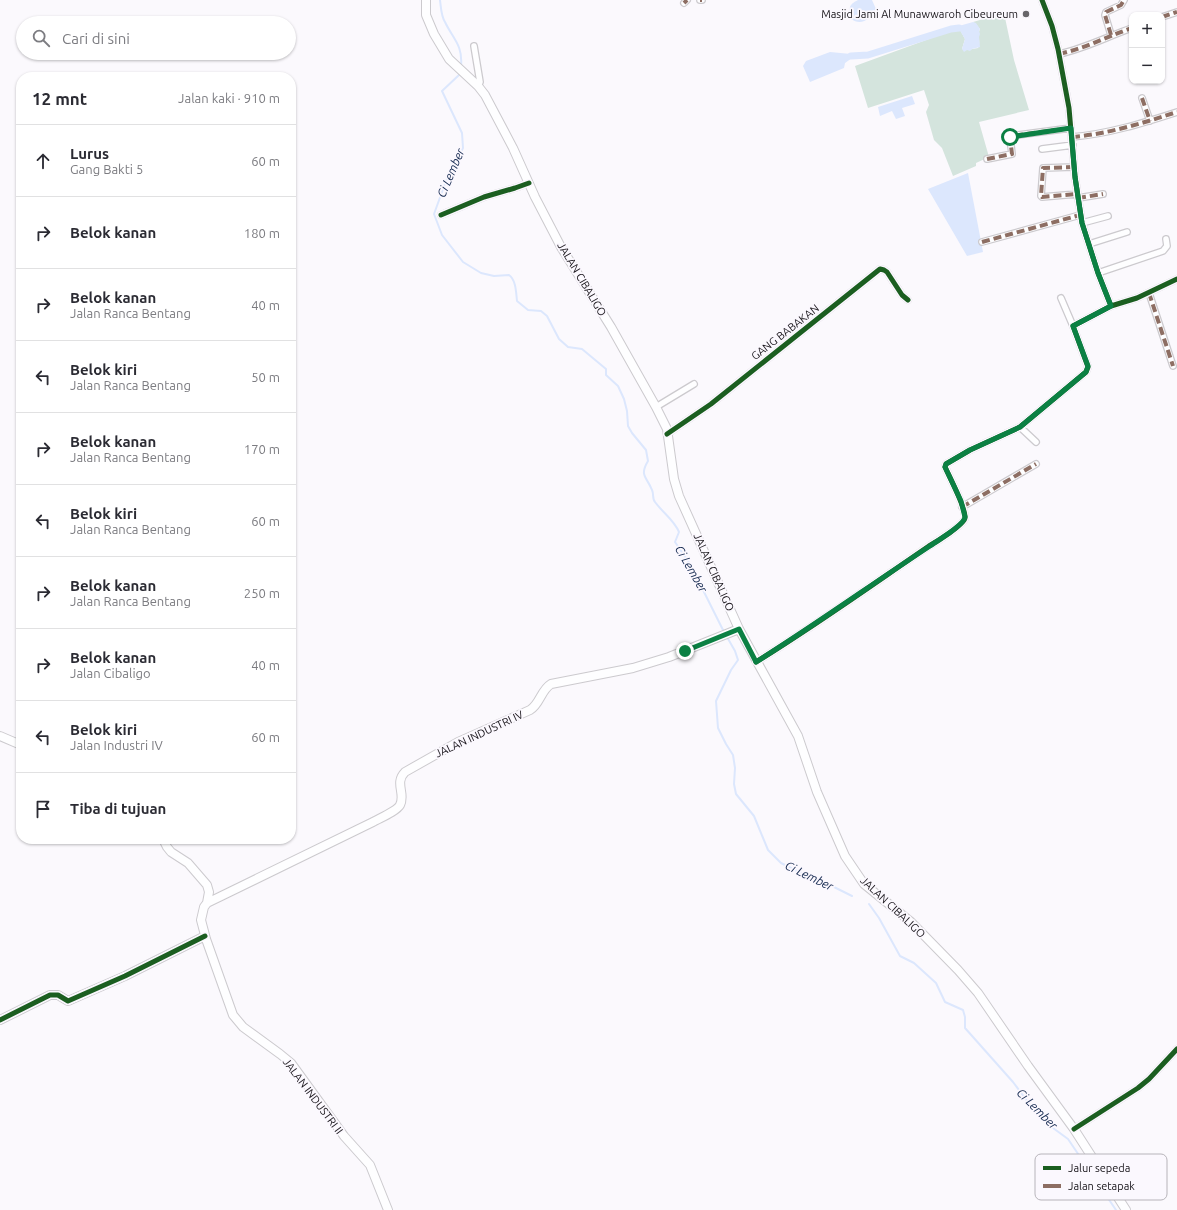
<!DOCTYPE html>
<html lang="id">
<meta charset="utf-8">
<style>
body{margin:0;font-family:Ubuntu,sans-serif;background:#f2f2f3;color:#2b2b33}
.controls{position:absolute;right:12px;top:12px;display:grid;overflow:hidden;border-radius:8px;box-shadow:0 1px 3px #0004}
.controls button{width:36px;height:36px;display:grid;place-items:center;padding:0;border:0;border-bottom:1px solid #e1e1e2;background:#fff;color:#2b2b33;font:20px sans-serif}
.stop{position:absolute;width:12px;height:12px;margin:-9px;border:3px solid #0b8043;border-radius:50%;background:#fff}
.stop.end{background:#0b8043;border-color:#fff;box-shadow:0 1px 4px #0008}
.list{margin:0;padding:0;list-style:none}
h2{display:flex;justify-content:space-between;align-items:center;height:52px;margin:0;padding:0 16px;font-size:17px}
h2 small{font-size:13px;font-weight:400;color:#7c7c81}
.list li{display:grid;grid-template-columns:26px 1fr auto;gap:12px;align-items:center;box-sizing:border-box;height:72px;padding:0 16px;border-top:1px solid #e1e1e2}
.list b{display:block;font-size:15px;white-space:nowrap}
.list p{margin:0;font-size:13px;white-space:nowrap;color:#7c7c81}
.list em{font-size:13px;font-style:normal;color:#7c7c81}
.icon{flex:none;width:22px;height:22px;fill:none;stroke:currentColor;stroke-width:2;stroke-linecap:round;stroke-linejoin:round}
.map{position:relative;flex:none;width:1177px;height:1210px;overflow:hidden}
.search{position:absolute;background:#fff;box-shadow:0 1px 3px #0004;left:16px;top:16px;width:280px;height:44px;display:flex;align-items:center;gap:10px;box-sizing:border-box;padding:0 14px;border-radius:22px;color:#7c7c81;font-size:15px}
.panel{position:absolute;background:#fff;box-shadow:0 1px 3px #0004;left:16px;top:72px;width:280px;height:772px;border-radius:16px}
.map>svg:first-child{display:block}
.green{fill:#d4e4dd}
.water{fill:#dce7fd}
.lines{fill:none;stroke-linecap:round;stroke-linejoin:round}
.stream{stroke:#dce7fd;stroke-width:2}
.canal{stroke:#dce7fd;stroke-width:7}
.street-casing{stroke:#cccace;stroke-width:8}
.secondary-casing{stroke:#cccace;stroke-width:10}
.street{stroke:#fefeff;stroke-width:5.5}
.secondary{stroke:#fefeff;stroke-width:8}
.quiet{stroke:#8d6e63;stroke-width:4;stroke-dasharray:8 4;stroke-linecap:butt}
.cycleway-casing{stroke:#fbf8fe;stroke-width:8}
.cycleway{stroke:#1b5e20;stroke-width:5}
.route{stroke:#0b8043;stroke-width:5}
.poi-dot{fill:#676569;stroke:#fbf8fe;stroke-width:1.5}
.labels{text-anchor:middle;stroke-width:3.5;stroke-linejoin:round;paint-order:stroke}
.poi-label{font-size:11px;fill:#18151a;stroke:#fbf8fe;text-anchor:end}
.street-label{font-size:11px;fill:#18151a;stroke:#fbf8fe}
.water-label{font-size:12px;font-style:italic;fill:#13284e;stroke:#fbf8fe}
.key{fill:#fbf8fe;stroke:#b7b4ba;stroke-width:1}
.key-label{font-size:11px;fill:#18151a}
</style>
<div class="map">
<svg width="1177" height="1210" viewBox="0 0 1177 1210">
<rect width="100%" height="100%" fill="#fbf9fd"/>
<path class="green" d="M1004,13L1014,60L1029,110L979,122L989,157L976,163V166L953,176L942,148L934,140L926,112L929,105L924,90L868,108L855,66L959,28L965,39L962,49L967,50L978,48C981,42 977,35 980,29L976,24L973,22Z"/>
<path class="water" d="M858,0H872L876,9L870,15L869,18C863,23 857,23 851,19C849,8 848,5 858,0Z
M973,22L976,23L980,29L979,31L980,34L979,37L980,47L972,49L970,51L967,50L964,52L962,49L965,39L959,29V26Z
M830,52L851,54L852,58L845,63L844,68L810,82L803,66L806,61Z
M912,96L915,104L902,108L905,116L896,119L892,111L880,116L878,107Z
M968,173L983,252L967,256L928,189Z"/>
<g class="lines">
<path class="stream" d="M440,0C441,7 441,16 445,22C453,39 463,45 461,66
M459,72V75L442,91L462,133L463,148L446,181L434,214L442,235L463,262L481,273L494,276L509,275C516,280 516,292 517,301L528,310L541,311L547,316L559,339L568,347L582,349L606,369V375L618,386L624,399L627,411L628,426L632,433L646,450L648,461C639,476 647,477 652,490C654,494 652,499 655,502C663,513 674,520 679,532L675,542L690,564L724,632
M727,637L735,651L738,660L731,670L716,701L718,728L726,744L733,755L735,768L734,784L736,794L754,816L768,850L781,863L797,871L824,882L852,896
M869,904L879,918L900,956L914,963L936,983L945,1002L963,1010L965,1017V1028L1013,1082L1033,1109L1053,1128L1068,1139L1116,1210"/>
<path class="canal" d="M851,56L868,55L951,29L959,28"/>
<g class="street-casing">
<path id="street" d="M700,0H702
M1042,0L1052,26L1058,49L1069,108L1075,177L1082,223L1098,273L1111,306
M684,3L687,0
M1162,17L1177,12
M1111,35L1105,15L1106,12L1121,5L1124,0
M474,46L480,82L478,86
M1059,54C1086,48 1106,37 1132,28
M1142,98L1150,121
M1072,137C1108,134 1143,123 1177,112
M1042,149L1073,145
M987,159L1012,154L1010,138L1011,136L1071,128
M1074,167L1043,168L1041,196L1042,197L1077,194
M1078,198L1103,194
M441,215L484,197L515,188L529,183
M1082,223L1108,216
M982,242L1080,215
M1089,244L1127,232
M1098,273L1163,251L1167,246L1166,239
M1149,293L1173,366
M1061,298L1073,326
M656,407L694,384
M1020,427L1036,442
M667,434L711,404L880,269L884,270L887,272L902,295L908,300
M962,507L1036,464
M756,662C815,626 872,585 929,546C936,542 964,525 965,518C966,508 950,478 945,467L946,464L970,450L1020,427L1086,372L1088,367L1073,326L1111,306L1137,298L1177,279
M1074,1129L1138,1088L1149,1079L1177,1049"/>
</g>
<g class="secondary-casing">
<path id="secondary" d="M426,0V15L434,34L449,59L478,86L485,95L513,148L535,197L561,247L611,327L656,407L667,429L674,479L679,496L739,629L798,736L817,792L845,856L864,884L911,922L958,970L978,993L1028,1066L1074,1129L1126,1210
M0,736L21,745
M163,839L167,847L171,852L188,863L207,885L209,892L207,903L204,907L201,920L206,939L233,1015L243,1027L280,1054L291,1063L344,1136L370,1165L388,1210
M207,903L373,822C380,818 397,811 400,805C406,794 394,783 405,772L458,742L530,710C540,704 541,690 551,684L633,668L669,657L739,629
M0,1020L50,995H58L68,1001L125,976L205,936"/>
</g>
<use href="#street" class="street"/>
<use href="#secondary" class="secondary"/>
<path class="quiet" d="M700,0H702
M684,3L687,0
M1162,17L1177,12
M1111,35L1105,15L1106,12L1121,5L1124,0
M1059,54C1086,48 1106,37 1132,28
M1142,98L1150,121
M1072,137C1108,134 1143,123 1177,112
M987,159L1012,154L1010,138L1011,136L1071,128
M1074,167L1043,168L1041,196L1042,197L1077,194
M1078,198L1103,194
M982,242L1080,215
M1149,293L1173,366
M962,507L1036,464"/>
<g class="cycleway-casing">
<path id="cycleway" d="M1042,0L1052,26L1058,49L1069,108L1075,177L1082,223L1098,273L1111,306
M441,215L484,197L515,188L529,183
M667,434L711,404L880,269L884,270L887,272L902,295L908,300
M756,662C815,626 872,585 929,546C936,542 964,525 965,518C966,508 950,478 945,467L946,464L970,450L1020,427L1086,372L1088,367L1073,326L1111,306L1137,298L1177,279
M0,1020L50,995H58L68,1001L125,976L205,936
M1074,1129L1138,1088L1149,1079L1177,1049"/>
</g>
<use href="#cycleway" class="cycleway"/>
</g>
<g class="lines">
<path class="route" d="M685,651L739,629L756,662C815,625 872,584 930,546C937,541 964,525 965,517L961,501L945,467L946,464L970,450L1020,427L1086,372L1088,366L1073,326L1111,306L1098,273L1082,223L1075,177L1071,128L1010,137"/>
</g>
<circle class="poi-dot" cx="1026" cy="14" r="4"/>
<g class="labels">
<g class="poi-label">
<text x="1018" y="18">Masjid Jami Al Munawwaroh Cibeureum</text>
</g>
<g class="street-label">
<text transform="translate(582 279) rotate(59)" y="4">JALAN CIBALIGO</text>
<text transform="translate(785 332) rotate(-38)" y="4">GANG BABAKAN</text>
<text transform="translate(714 572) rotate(66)" y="4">JALAN CIBALIGO</text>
<text transform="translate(479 734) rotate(-25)" y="4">JALAN INDUSTRI IV</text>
<text transform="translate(893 907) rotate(43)" y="4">JALAN CIBALIGO</text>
<text transform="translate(313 1096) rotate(53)" y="4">JALAN INDUSTRI II</text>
</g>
<g class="water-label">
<text transform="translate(451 173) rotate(-67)" y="4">Ci Lember</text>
<text transform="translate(691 569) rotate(60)" y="4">Ci Lember</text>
<text transform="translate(809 876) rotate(26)" y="4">Ci Lember</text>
<text transform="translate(1037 1109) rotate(45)" y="4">Ci Lember</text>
</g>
</g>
<rect x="1035" y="1154" width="132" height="46" rx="6" class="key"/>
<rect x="1043" y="1166" width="18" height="4" fill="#1b5e20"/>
<rect x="1043" y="1184" width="18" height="4" fill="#8d6e63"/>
<g class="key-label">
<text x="1068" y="1172">Jalur sepeda</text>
<text x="1068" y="1190">Jalan setapak</text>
</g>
</svg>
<div class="controls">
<button>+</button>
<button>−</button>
</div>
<div class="stop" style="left:1010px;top:137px"></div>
<div class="stop end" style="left:685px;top:651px"></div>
<div class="search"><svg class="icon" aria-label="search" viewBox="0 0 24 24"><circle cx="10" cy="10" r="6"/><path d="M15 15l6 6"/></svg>Cari di sini</div>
<section class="panel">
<h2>12 mnt<small>Jalan kaki · 910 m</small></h2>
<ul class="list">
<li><svg class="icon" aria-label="ahead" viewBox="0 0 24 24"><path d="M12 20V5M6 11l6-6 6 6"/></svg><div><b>Lurus</b><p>Gang Bakti 5</p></div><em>60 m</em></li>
<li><svg class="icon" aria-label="right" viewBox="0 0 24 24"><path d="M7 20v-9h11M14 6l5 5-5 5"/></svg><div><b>Belok kanan</b></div><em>180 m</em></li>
<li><svg class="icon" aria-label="right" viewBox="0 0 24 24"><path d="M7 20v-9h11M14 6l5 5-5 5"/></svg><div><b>Belok kanan</b><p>Jalan Ranca Bentang</p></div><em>40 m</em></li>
<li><svg class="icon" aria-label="left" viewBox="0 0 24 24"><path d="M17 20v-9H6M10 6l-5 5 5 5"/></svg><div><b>Belok kiri</b><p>Jalan Ranca Bentang</p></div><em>50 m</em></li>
<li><svg class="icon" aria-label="right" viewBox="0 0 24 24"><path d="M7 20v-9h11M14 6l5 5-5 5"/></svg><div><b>Belok kanan</b><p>Jalan Ranca Bentang</p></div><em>170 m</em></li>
<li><svg class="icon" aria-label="left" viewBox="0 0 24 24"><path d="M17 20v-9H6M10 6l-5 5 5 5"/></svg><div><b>Belok kiri</b><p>Jalan Ranca Bentang</p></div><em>60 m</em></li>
<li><svg class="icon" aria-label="right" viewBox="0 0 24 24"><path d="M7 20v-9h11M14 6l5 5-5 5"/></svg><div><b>Belok kanan</b><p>Jalan Ranca Bentang</p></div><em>250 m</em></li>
<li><svg class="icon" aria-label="right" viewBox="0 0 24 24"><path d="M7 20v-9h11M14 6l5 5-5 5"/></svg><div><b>Belok kanan</b><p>Jalan Cibaligo</p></div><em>40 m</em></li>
<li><svg class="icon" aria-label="left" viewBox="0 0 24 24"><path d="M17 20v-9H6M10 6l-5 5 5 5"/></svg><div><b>Belok kiri</b><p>Jalan Industri IV</p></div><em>60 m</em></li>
<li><svg class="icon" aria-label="arrive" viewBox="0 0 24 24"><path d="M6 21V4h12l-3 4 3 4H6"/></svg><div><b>Tiba di tujuan</b></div></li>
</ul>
</section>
</div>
